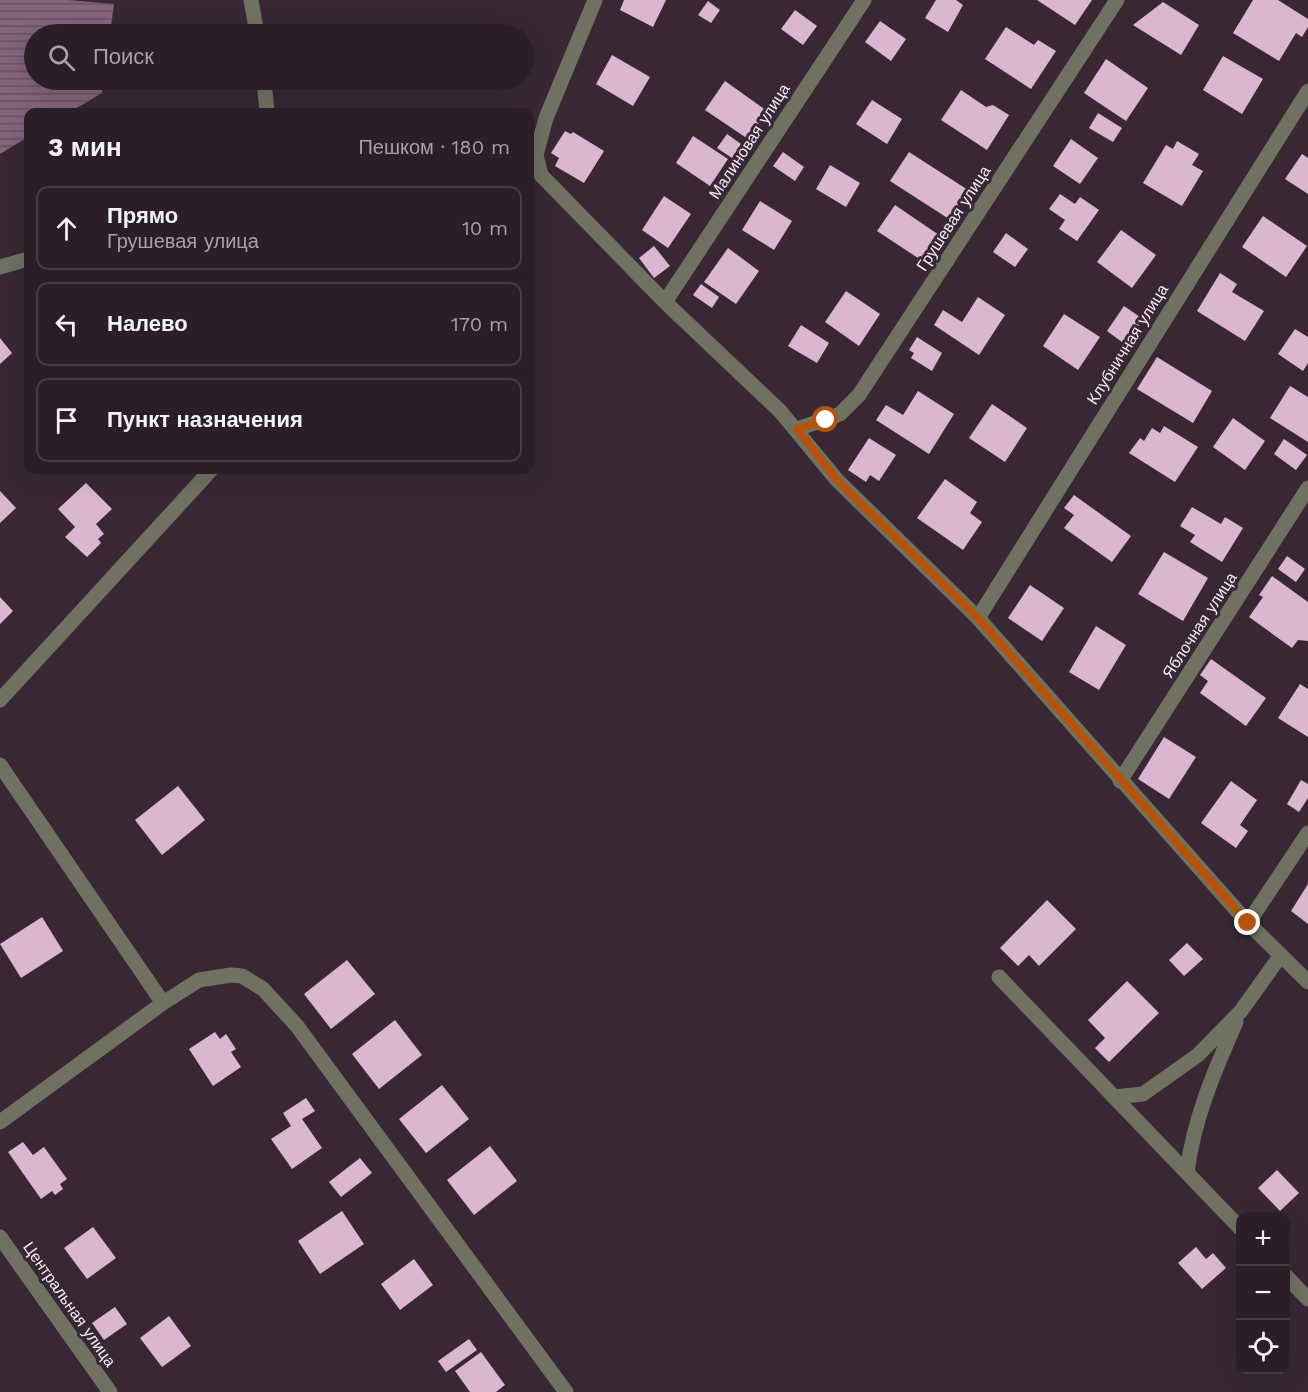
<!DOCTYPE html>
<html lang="ru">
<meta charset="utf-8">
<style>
body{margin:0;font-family:"Work Sans",sans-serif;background:#33272f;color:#f1f3f6}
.controls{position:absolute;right:18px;bottom:18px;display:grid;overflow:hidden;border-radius:12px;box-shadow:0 6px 24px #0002}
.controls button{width:54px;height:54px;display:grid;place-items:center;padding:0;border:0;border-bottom:2px solid #473c44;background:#2b1e27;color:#f1f3f6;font:30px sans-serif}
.stop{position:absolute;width:18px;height:18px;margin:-14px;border:4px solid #b45309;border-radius:50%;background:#fff}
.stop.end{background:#b45309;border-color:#fff;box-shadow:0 2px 6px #0008}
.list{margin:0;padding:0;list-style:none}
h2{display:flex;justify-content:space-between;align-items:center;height:78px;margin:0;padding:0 24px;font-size:26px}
h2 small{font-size:20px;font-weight:400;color:#a6a2a7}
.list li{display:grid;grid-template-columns:39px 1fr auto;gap:18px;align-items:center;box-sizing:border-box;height:84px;margin:0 12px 12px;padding:0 12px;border:2px solid #473c44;border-radius:12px}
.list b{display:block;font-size:22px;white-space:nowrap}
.list p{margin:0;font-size:20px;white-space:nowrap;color:#a6a2a7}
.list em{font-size:20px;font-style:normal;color:#a6a2a7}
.icon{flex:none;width:33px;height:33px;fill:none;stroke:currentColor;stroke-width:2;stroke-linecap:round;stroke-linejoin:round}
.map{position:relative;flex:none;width:1308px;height:1392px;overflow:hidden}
.search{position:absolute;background:#2b1e27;box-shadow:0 6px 24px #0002;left:24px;top:24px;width:510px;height:66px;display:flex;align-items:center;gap:15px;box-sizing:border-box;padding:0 21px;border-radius:33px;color:#a6a2a7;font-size:22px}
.panel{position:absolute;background:#2b1e27;box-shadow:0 6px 24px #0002;left:24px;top:108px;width:510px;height:366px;border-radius:12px}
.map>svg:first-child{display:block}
.water{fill:url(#water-rules)}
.building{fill:#dbb6d1}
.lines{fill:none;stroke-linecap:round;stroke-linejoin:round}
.minor{stroke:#6f7161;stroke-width:15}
.route{stroke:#b45309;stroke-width:8}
.labels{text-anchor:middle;stroke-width:6;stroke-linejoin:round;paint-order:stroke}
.street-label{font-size:16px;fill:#f8edf5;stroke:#392834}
</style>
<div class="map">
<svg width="1308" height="1392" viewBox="0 0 1308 1392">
<defs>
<pattern id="water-rules" width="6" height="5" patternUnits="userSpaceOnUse" patternTransform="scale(1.5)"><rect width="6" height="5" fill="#85647c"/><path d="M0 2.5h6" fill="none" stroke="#655460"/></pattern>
</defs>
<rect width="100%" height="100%" fill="#392834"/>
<path class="water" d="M0,0H68L114,4L110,34H34V80H104L102,93L70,112H28V137L0,154Z"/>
<path class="building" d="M624,0H666L653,27L620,10Z
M936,0H956L963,5L948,32L925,18Z
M1037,0H1092L1075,25Z
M1253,0H1278L1308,19V27L1302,37L1296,33L1279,61L1233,33Z
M708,1L720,10L711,23L698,15Z
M1163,2L1199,25L1181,55L1133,25Z
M795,10L817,26L803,45L781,29Z
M880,21L906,39L891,61L865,42Z
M1006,27L1034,45L1038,40L1056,51L1031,89L985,59Z
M612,55L650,77L633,106L596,84Z
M1223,56L1263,79L1242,114L1203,90Z
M1106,59L1148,88L1126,121L1084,93Z
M725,81L767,111L748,139L705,110Z
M961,90L986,107L993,105L1009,115L987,150L941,120Z
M872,100L902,119L887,144L856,124Z
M1098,113L1122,128L1113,142L1089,128Z
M565,131L571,134L573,132L604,151L584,183L555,166L559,158L551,153Z
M727,134L748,149L738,162L717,148Z
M693,136L728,159L710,186L676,163Z
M1071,139L1098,158L1080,184L1053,166Z
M1177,141L1199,154L1192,165L1203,171L1182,206L1143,183L1166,145L1173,149Z
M783,152L804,167L795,181L773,166Z
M909,152L968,190L949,219L890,181Z
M1302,154L1308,158V194L1285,179Z
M830,165L860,183L846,207L816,189Z
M1060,194L1075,204L1080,197L1099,210L1077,241L1059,229L1065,220L1049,209Z
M664,196L691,214L668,248L642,230Z
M760,201L792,221L774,250L742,230Z
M895,205L939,235L921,260L877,231Z
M1263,216L1307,246L1286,277L1242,247Z
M1121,230L1156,255L1132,288L1097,262Z
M1006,233L1028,249L1015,267L993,252Z
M654,246L670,266L654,278L639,258Z
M728,248L759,271L736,304L704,282Z
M1220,273L1237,284L1232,292L1264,311L1245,341L1197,311Z
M701,284L719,297L712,308L693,295Z
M846,291L880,314L859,346L825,322Z
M978,297L1005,315L979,355L934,325L943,310L962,322Z
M1124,306L1143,319L1126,345L1107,331Z
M1064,314L1100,337L1078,370L1043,346Z
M801,325L829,343L817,363L788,346Z
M1295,329L1308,337V363L1303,371L1278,354Z
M917,337L942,353L932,371L911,358L914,353L909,350Z
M0,338L12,353L0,364Z
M1157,357L1212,391L1193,423L1137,389Z
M1290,386L1308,397V442L1270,418Z
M918,391L954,414L929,454L876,420L886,405L903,415Z
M992,404L1027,428L1005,462L969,438Z
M1233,418L1265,441L1245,470L1213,447Z
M1164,426L1198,447L1175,482L1129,453L1140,438L1144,441L1152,428L1160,433Z
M869,438L896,455L879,481L870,475L866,482L848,470Z
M1284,439L1307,455L1296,470L1274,454Z
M945,479L977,502L970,513L982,522L963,550L917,518Z
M86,483L112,509L96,524L104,534L98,539L101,543L87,557L65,537L75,527L58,509Z
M0,491L16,508L0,523Z
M1074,495L1131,536L1112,562L1064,528L1074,515L1064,508Z
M1192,507L1221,524L1225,517L1243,528L1222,562L1190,542L1195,535L1180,526Z
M1164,552L1208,578L1183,621L1138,594Z
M1287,556L1305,569L1296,582L1278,569Z
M1272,576L1308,602V641L1298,640L1292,648L1249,617L1263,597L1259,595Z
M1030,585L1064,608L1042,641L1008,618Z
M0,597L13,611L0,624Z
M1096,626L1126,645L1099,690L1069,672Z
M1211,659L1266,698L1246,726L1200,693L1208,681L1200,675Z
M1300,684L1308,689V737L1278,718Z
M1164,737L1196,757L1169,799L1138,779Z
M1301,780L1308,784V798L1299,812L1287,804Z
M1231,781L1257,800L1240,825L1248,831L1236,848L1201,823Z
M178,786L205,820L162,855L135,820Z
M1308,884V924L1291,911Z
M1047,900L1076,929L1039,966L1029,955L1018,966L1000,948Z
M42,917L63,951L21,978L0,944Z
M1187,943L1203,959L1184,976L1169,960Z
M347,960L375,994L331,1029L304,994Z
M1127,981L1159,1013L1109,1062L1095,1048L1105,1038L1088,1020Z
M395,1020L422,1055L379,1089L352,1054Z
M215,1032L220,1039L226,1034L236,1049L231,1052L241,1067L213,1086L189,1049Z
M442,1085L469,1119L426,1153L399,1119Z
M306,1098L315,1111L302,1119L322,1148L292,1169L271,1139L291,1126L283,1113Z
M23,1142L33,1155L44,1147L67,1179L60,1184L63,1189L55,1195L52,1191L41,1199L8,1152Z
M490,1146L517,1181L474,1215L447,1180Z
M360,1158L372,1173L341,1197L329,1182Z
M1277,1170L1299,1193L1280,1211L1258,1188Z
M342,1211L364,1244L320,1274L298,1241Z
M93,1227L116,1258L87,1279L64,1248Z
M1196,1247L1206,1259L1213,1253L1226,1268L1202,1289L1178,1263Z
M414,1259L433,1285L400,1310L381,1284Z
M115,1307L127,1324L104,1340L92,1323Z
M169,1316L191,1346L162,1367L140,1338Z
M469,1339L477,1350L446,1372L438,1361Z
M481,1352L505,1385L496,1392H470L455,1371Z"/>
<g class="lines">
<path class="minor" d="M251,0L257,34
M595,0L546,118L536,155L541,175L665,302L780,411L837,480L978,618L1248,923L1308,982
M264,80L267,112
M0,267L28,259
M665,302L864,0
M797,429L840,414L859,395L1117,0
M978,618L1308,91
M0,700L211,470
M0,765L163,1003
M1120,781L1308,488
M1248,923L1308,833
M999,977L1240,1228
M1115,1097L1143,1094L1198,1055L1241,1011L1281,955
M0,1122L163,1003L199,980L231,975L242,976L263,989L297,1026L566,1392
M1187,1172C1194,1118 1214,1072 1236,1022
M0,1237L110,1392
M1286,1276L1308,1299"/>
</g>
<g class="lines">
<path class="route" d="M826,420L797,429L837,480L978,618L1248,923"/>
</g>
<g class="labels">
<g class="street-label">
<text transform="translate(749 141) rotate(-57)" y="6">Малиновая улица</text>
<text transform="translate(953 218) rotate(-57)" y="6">Грушевая улица</text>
<text transform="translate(1127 344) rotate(-58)" y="6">Клубничная улица</text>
<text transform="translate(1199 625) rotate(-57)" y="6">Яблочная улица</text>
<text transform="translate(70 1304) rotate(55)" y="6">Центральная улица</text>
</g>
</g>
</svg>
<div class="controls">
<button>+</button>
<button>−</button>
<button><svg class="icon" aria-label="locate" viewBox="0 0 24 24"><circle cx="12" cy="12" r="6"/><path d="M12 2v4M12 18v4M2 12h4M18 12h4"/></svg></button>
</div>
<div class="stop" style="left:826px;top:420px"></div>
<div class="stop end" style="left:1248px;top:923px"></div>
<div class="search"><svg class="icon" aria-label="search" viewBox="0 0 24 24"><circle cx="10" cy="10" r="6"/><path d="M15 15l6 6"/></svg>Поиск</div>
<section class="panel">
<h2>3 мин<small>Пешком · 180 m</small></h2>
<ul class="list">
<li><svg class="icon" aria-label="ahead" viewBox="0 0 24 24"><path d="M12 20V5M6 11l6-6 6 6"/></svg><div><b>Прямо</b><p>Грушевая улица</p></div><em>10 m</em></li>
<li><svg class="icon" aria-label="left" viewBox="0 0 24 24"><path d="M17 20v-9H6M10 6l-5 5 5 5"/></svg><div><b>Налево</b></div><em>170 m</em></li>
<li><svg class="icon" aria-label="arrive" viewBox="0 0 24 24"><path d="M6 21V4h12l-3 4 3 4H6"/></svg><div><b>Пункт назначения</b></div></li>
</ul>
</section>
</div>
